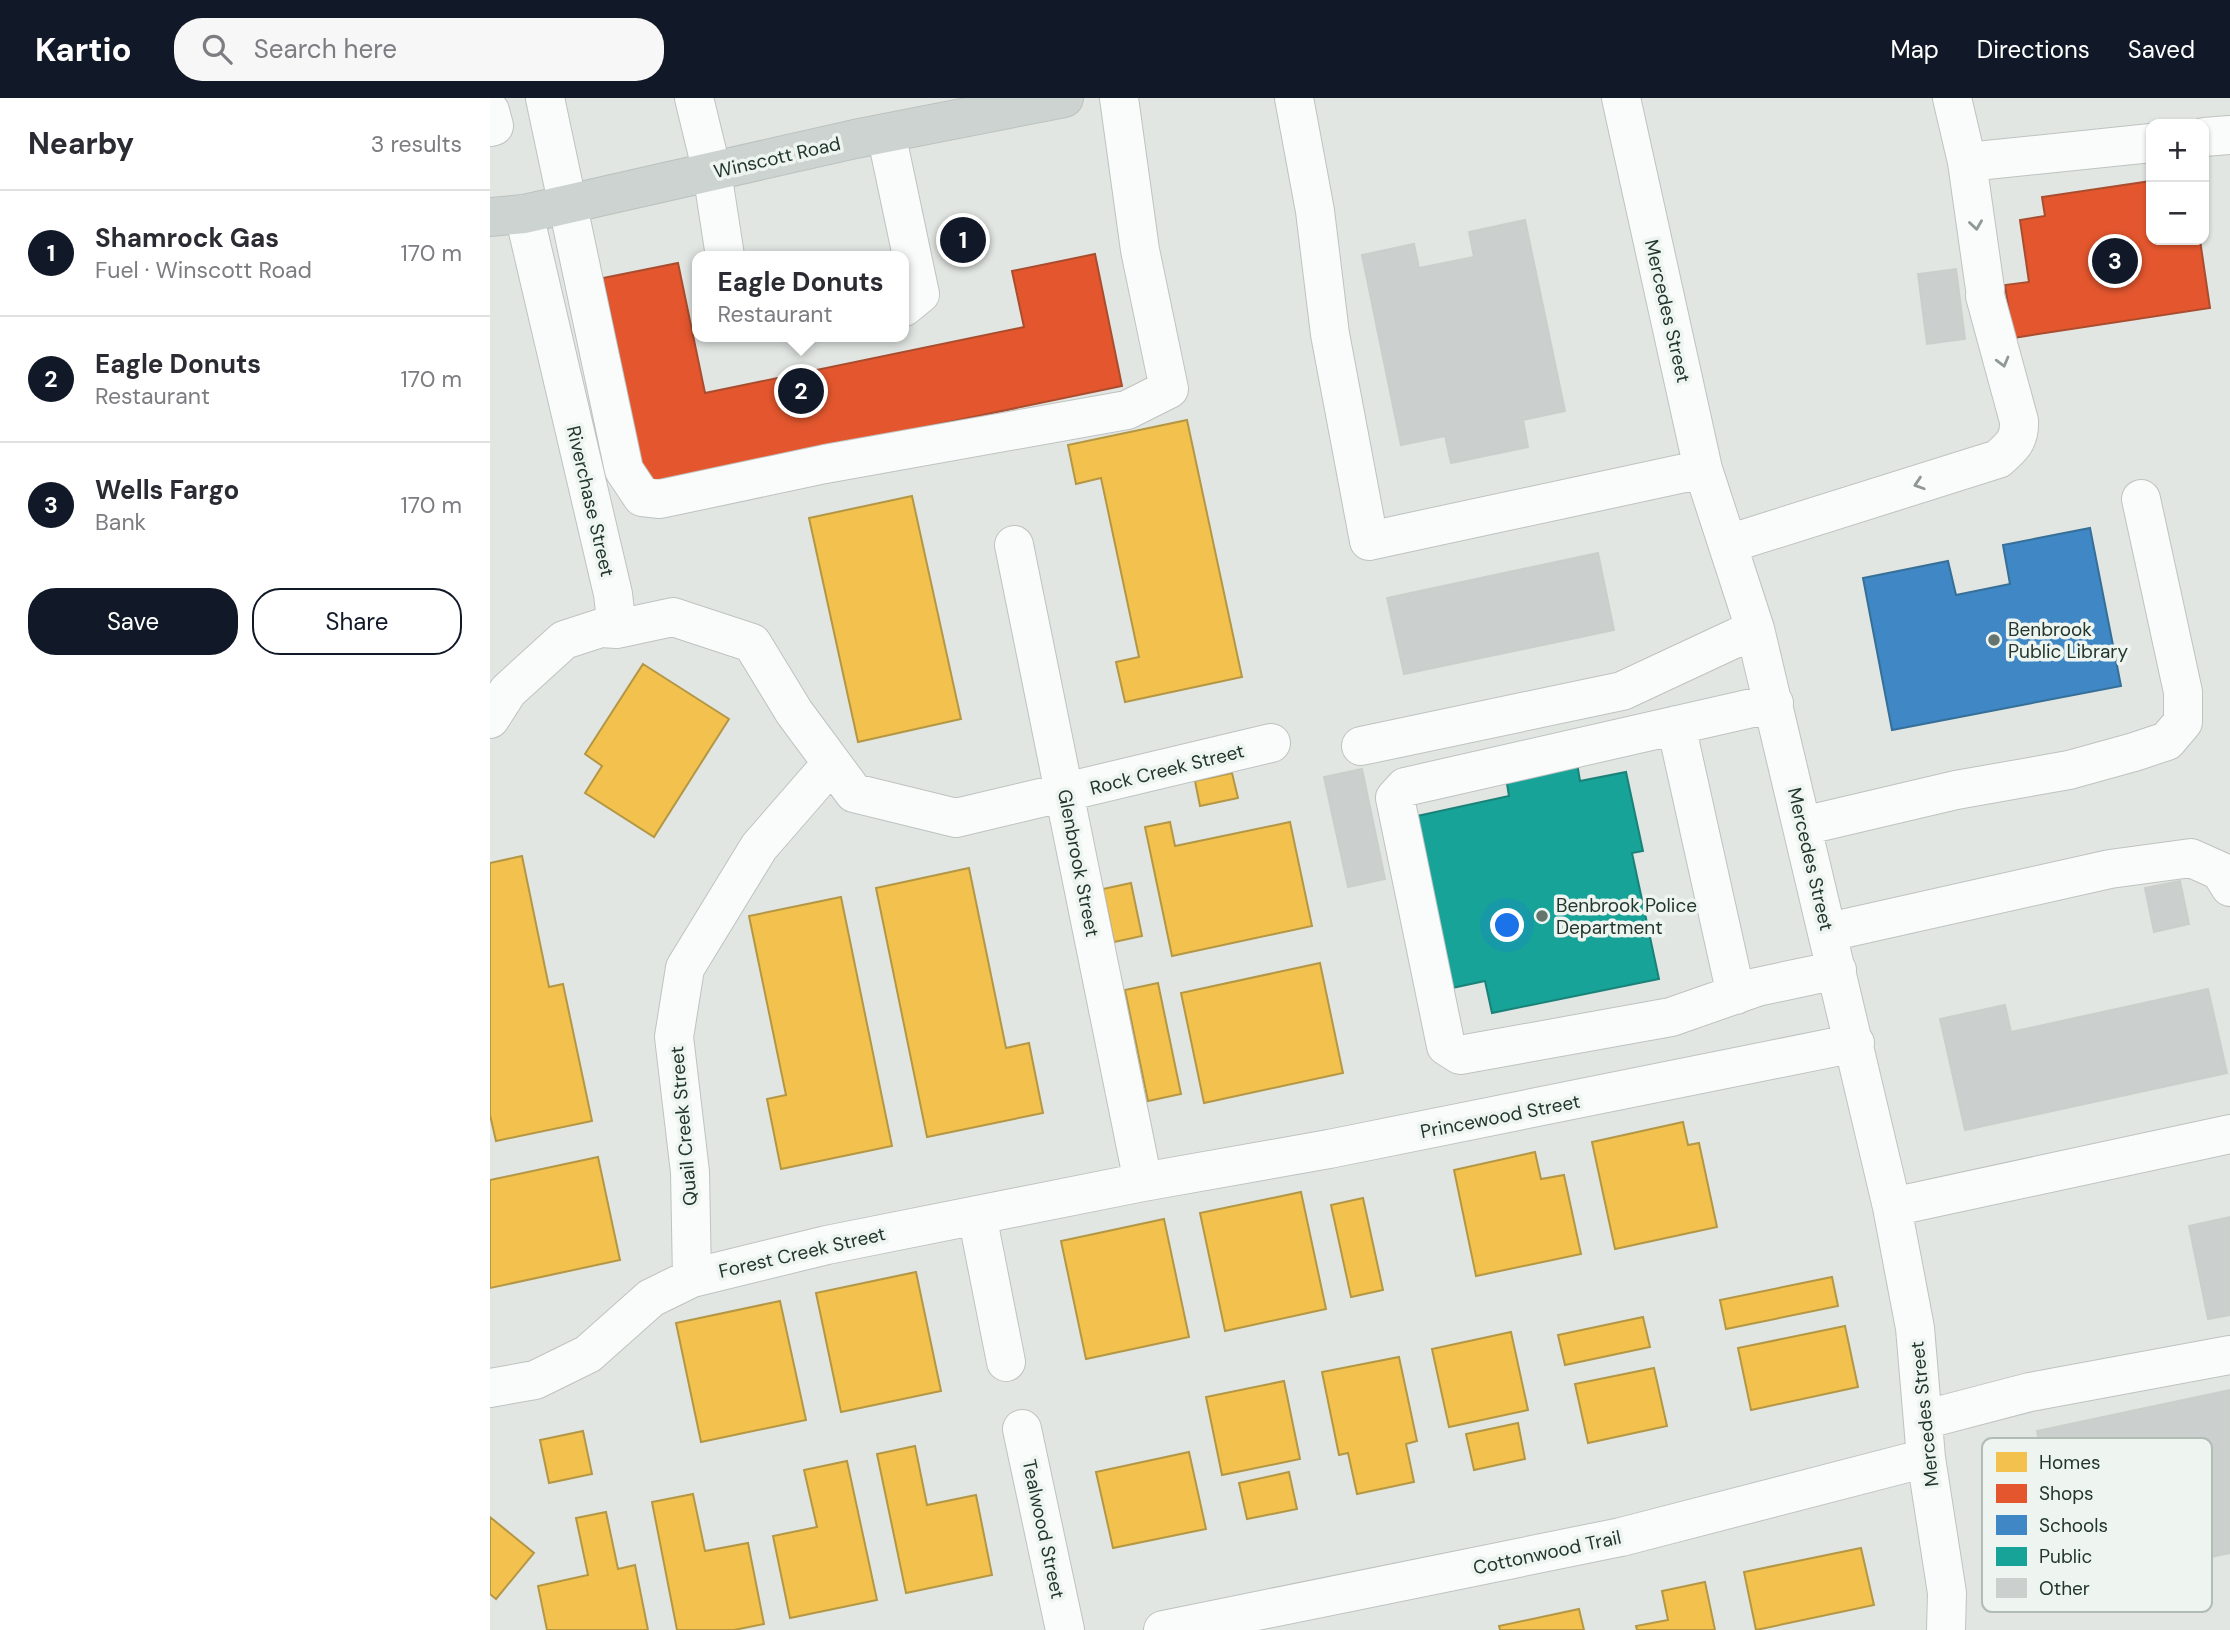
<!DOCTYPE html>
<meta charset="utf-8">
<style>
body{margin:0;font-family:"DM Sans",sans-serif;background:#f7f7f7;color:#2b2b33}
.controls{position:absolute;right:21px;top:21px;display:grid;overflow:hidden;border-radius:14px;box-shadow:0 2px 5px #0004}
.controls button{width:63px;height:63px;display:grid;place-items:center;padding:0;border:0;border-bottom:2px solid #e1e1e2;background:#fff;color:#2b2b33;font:35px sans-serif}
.you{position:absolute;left:1018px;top:828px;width:24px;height:24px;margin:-18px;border:5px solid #fff;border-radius:50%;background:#1a73e8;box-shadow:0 0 0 10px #1a73e833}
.badge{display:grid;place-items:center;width:46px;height:46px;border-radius:50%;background:#111827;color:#fff;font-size:23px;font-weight:700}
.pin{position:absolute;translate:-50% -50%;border:4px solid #fff;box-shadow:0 2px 7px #0006}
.popup{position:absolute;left:202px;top:153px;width:217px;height:91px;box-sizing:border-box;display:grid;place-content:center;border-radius:14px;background:#fff;filter:drop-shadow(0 2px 5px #0005);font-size:23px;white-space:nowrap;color:#7c7c81}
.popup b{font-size:26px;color:#2b2b33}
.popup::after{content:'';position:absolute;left:50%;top:100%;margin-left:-14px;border:14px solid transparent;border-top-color:#fff}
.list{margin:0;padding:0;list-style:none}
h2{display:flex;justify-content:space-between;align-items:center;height:91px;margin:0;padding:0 28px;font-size:30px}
h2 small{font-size:23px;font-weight:400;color:#7c7c81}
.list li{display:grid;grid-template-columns:46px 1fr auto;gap:21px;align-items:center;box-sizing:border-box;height:126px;padding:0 28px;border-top:2px solid #e1e1e2}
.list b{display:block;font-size:26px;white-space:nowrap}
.list p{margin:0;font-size:23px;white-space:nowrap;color:#7c7c81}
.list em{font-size:23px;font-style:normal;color:#7c7c81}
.actions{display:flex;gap:14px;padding:21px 28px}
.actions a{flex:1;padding:16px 0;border:2px solid #111827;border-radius:28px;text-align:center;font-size:24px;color:#111827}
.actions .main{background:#111827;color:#fff}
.icon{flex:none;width:38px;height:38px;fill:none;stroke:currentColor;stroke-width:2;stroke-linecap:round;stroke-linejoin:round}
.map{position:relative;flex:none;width:1740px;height:1532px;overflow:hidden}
header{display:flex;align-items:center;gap:42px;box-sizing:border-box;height:98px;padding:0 35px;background:#111827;color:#fff}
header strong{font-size:33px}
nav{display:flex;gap:38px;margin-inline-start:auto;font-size:24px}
.search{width:490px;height:63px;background:#f7f7f7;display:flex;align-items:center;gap:18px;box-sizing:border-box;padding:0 24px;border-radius:28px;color:#7c7c81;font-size:26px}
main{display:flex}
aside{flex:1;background:#fff}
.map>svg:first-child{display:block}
.homes{fill:#f2c14e;stroke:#b49745;stroke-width:2}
.shops{fill:#e4572e;stroke:#aa4d2e;stroke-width:2}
.schools{fill:#3f88c5;stroke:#366f98;stroke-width:2}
.public{fill:#17a398;stroke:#1a8278;stroke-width:2}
.building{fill:#cbcfcd;stroke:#cacfcc;stroke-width:2}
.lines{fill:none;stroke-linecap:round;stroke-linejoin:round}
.minor-casing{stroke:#bec3c0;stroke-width:40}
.major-casing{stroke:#bcc3bf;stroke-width:40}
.minor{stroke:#fafbfb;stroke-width:38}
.major{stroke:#cdd3d1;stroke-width:38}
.oneway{stroke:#8e9895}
.poi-dot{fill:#65746e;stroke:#eef5f1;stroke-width:2.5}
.labels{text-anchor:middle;stroke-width:7;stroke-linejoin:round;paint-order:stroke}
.street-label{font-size:19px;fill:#22362f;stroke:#eef5f1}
.poi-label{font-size:19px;fill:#22362f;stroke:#eef5f1;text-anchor:start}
.key{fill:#eef5f1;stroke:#b1bcb7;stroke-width:2}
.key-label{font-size:19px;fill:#22362f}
</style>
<header>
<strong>Kartio</strong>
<div class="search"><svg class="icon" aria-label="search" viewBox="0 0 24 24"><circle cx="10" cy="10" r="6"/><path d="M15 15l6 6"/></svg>Search here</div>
<nav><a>Map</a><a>Directions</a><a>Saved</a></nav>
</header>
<main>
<aside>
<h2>Nearby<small>3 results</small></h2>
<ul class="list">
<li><span class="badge">1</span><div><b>Shamrock Gas</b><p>Fuel · Winscott Road</p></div><em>170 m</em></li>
<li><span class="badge">2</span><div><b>Eagle Donuts</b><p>Restaurant</p></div><em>170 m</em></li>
<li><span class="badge">3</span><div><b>Wells Fargo</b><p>Bank</p></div><em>170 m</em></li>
</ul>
<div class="actions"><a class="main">Save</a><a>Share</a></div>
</aside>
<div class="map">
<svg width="1740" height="1532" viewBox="0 0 1740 1532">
<rect width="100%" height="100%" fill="#e1e6e3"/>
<path class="homes" d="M697,322L752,579L635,604L626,564L649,559L611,380L586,386L578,347Z
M422,398L471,621L368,644L319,420Z
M153,566L239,621L164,739L95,695L112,668L95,656Z
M742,675L748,700L710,708L705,683Z
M680,724L685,748L800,724L822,828L682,858L655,729Z
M32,758L59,889L73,886L102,1023L6,1043L0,1017V765Z
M479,770L516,950L539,945L553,1015L437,1039L386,790Z
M641,785L652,838L624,844L613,791Z
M351,799L402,1048L291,1071L277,1001L296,997L259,818Z
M830,865L853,975L714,1005L691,895Z
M668,885L691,996L658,1003L635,892Z
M1193,1024L1198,1047L1209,1045L1227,1129L1125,1151L1102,1044Z
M1045,1054L1051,1081L1074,1077L1091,1156L986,1178L964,1072Z
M108,1059L130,1162L0,1190V1082Z
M811,1094L836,1211L735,1233L710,1115Z
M873,1100L893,1192L861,1199L841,1107Z
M674,1121L699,1239L596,1261L571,1143Z
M426,1174L451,1293L351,1314L326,1195Z
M1342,1179L1348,1208L1236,1231L1230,1202Z
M290,1203L316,1322L211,1344L186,1225Z
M1153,1219L1160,1249L1075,1267L1068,1237Z
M1355,1228L1368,1289L1261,1312L1248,1250Z
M1021,1234L1038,1312L959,1329L942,1251Z
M909,1259L927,1343L916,1346L924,1384L867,1396L858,1355L849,1357L832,1274Z
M1164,1270L1177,1328L1098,1345L1085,1286Z
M794,1283L810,1361L732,1377L716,1299Z
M1028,1325L1035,1361L984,1372L976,1336Z
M93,1333L102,1376L59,1385L50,1342Z
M425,1348L437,1407L486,1397L502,1477L416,1495L387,1356Z
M699,1354L716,1431L623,1450L606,1374Z
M357,1363L387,1502L300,1520L283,1438L327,1429L314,1372Z
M799,1374L807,1411L757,1421L749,1385Z
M203,1396L215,1453L258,1445L274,1526L244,1532H187L162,1404Z
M116,1414L128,1471L145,1467L158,1532H57L48,1488L98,1477L86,1420Z
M0,1419L44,1455L6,1501L0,1496Z
M1371,1450L1384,1507L1266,1532L1254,1474Z
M1215,1484L1225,1532H1147L1146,1528L1178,1522L1172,1493Z
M1089,1511L1094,1532H1010L1009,1528Z"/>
<path class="shops" d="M1661,83V142H1710L1720,210L1523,240L1515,187L1539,184L1530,122L1555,118L1552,99Z
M605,156L632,288L156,387L113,180L188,165L215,295L534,229L522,173Z"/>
<path class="schools" d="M1600,430L1631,588L1402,632L1373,480L1458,463L1466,497L1520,486L1513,447Z"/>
<path class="public" d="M1086,659L1090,683L1136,674L1153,753L1142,755L1169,881L1002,915L995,883L962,890L927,718L1019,698L1015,674Z"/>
<path class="building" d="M1035,122L1075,313L1033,322L1038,349L961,365L955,338L911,347L872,157L924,146L929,170L984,159L979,134Z
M1466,171L1475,241L1437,246L1428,176Z
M1108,455L1124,532L914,576L897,500Z
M872,671L895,781L858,789L834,679Z
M1690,783L1699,826L1664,834L1655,790Z
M1718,891L1737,975L1475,1032L1450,921L1515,907L1521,934Z
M1740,1119V1217L1718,1221L1699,1128Z
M1740,1292V1455L1579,1489L1547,1333Z"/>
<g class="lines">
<g class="minor-casing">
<path id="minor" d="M55,0L134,372L152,399L170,401L335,366L637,312L679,291L650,152L629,0
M204,0L222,74L235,158
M804,0L825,113L840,236L879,443L1213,371
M1131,0L1213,371L1265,531L1402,1109L1425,1230L1436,1360L1457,1495L1456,1532
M1462,0L1477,64L1661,45
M0,13L4,28L0,29
M396,35L430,196L414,209
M1714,39L1740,37
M1477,64L1495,191
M34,116L123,496L127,531
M1238,446L1508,361C1522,349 1530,342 1529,323L1495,198
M524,447L653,1084
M1284,605L915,689L905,700L956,948L970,957L1181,919L1267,889L1347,872
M0,621L18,593L74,542L111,530L127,531L183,519L262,545L304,614L364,695L466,720L781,645
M1186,627L1246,897
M871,648L1132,593L1265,531
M1313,728L1466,692L1579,672L1644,654L1677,643L1693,624V594L1651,401
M1339,834L1620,771L1701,760L1730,773L1740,789
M1402,1109L1740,1036
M487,1117L516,1264
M202,1180L200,1074L184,939L195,870L269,749L342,665
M0,1290L45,1282L98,1256L161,1200L202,1180L337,1147L653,1084L839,1051L1365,945
M1433,1322L1540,1294L1740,1257
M532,1331L575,1532
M673,1532L1131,1439L1436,1360"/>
</g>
<g class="major-casing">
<path id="major" d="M0,119L34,116L365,41L574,0"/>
</g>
<use href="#minor" class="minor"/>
<use href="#major" class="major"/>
</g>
<defs><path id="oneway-chevron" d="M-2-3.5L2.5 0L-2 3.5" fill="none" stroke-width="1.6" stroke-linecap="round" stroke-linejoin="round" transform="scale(1.75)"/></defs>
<g class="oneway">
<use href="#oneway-chevron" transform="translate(1486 127) rotate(82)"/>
<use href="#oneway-chevron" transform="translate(1513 264) rotate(75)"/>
<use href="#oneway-chevron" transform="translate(1429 386) rotate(162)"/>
</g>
<g class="poi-dot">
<circle cx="1504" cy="542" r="7"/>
<circle cx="1052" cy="818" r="7"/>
</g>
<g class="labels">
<g class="street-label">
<text transform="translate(287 59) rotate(-13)" y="7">Winscott Road</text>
<text transform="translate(1178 213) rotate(77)" y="7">Mercedes Street</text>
<text transform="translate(101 403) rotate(77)" y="7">Riverchase Street</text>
<text transform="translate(677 671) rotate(-14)" y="7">Rock Creek Street</text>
<text transform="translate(1321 761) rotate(77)" y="7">Mercedes Street</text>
<text transform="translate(589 765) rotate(79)" y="7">Glenbrook Street</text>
<text transform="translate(1010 1018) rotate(-11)" y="7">Princewood Street</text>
<text transform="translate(193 1028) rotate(-95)" y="7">Quail Creek Street</text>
<text transform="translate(312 1154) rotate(-13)" y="7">Forest Creek Street</text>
<text transform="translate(1434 1316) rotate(-96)" y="7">Mercedes Street</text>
<text transform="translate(554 1431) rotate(78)" y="7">Tealwood Street</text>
<text transform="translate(1057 1454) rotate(-12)" y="7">Cottonwood Trail</text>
</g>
<g class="poi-label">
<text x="1518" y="538">Benbrook<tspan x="1518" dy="22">Public Library</tspan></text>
<text x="1066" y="814">Benbrook Police<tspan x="1066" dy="22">Department</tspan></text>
</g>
</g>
<rect x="1492" y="1340" width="230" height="174" rx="10" class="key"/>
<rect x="1506" y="1354" width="31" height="20" fill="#f2c14e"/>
<rect x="1506" y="1386" width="31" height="19" fill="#e4572e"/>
<rect x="1506" y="1417" width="31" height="20" fill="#3f88c5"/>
<rect x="1506" y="1449" width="31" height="19" fill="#17a398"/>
<rect x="1506" y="1480" width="31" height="20" fill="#cbcfcd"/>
<g class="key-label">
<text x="1549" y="1371">Homes</text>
<text x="1549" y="1402">Shops</text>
<text x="1549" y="1434">Schools</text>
<text x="1549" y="1465">Public</text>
<text x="1549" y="1497">Other</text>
</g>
</svg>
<div class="controls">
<button>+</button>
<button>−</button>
</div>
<div class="you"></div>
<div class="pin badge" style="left:473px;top:142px">1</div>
<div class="pin badge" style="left:311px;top:293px">2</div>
<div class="popup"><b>Eagle Donuts</b>Restaurant</div>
<div class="pin badge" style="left:1625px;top:163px">3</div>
</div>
</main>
